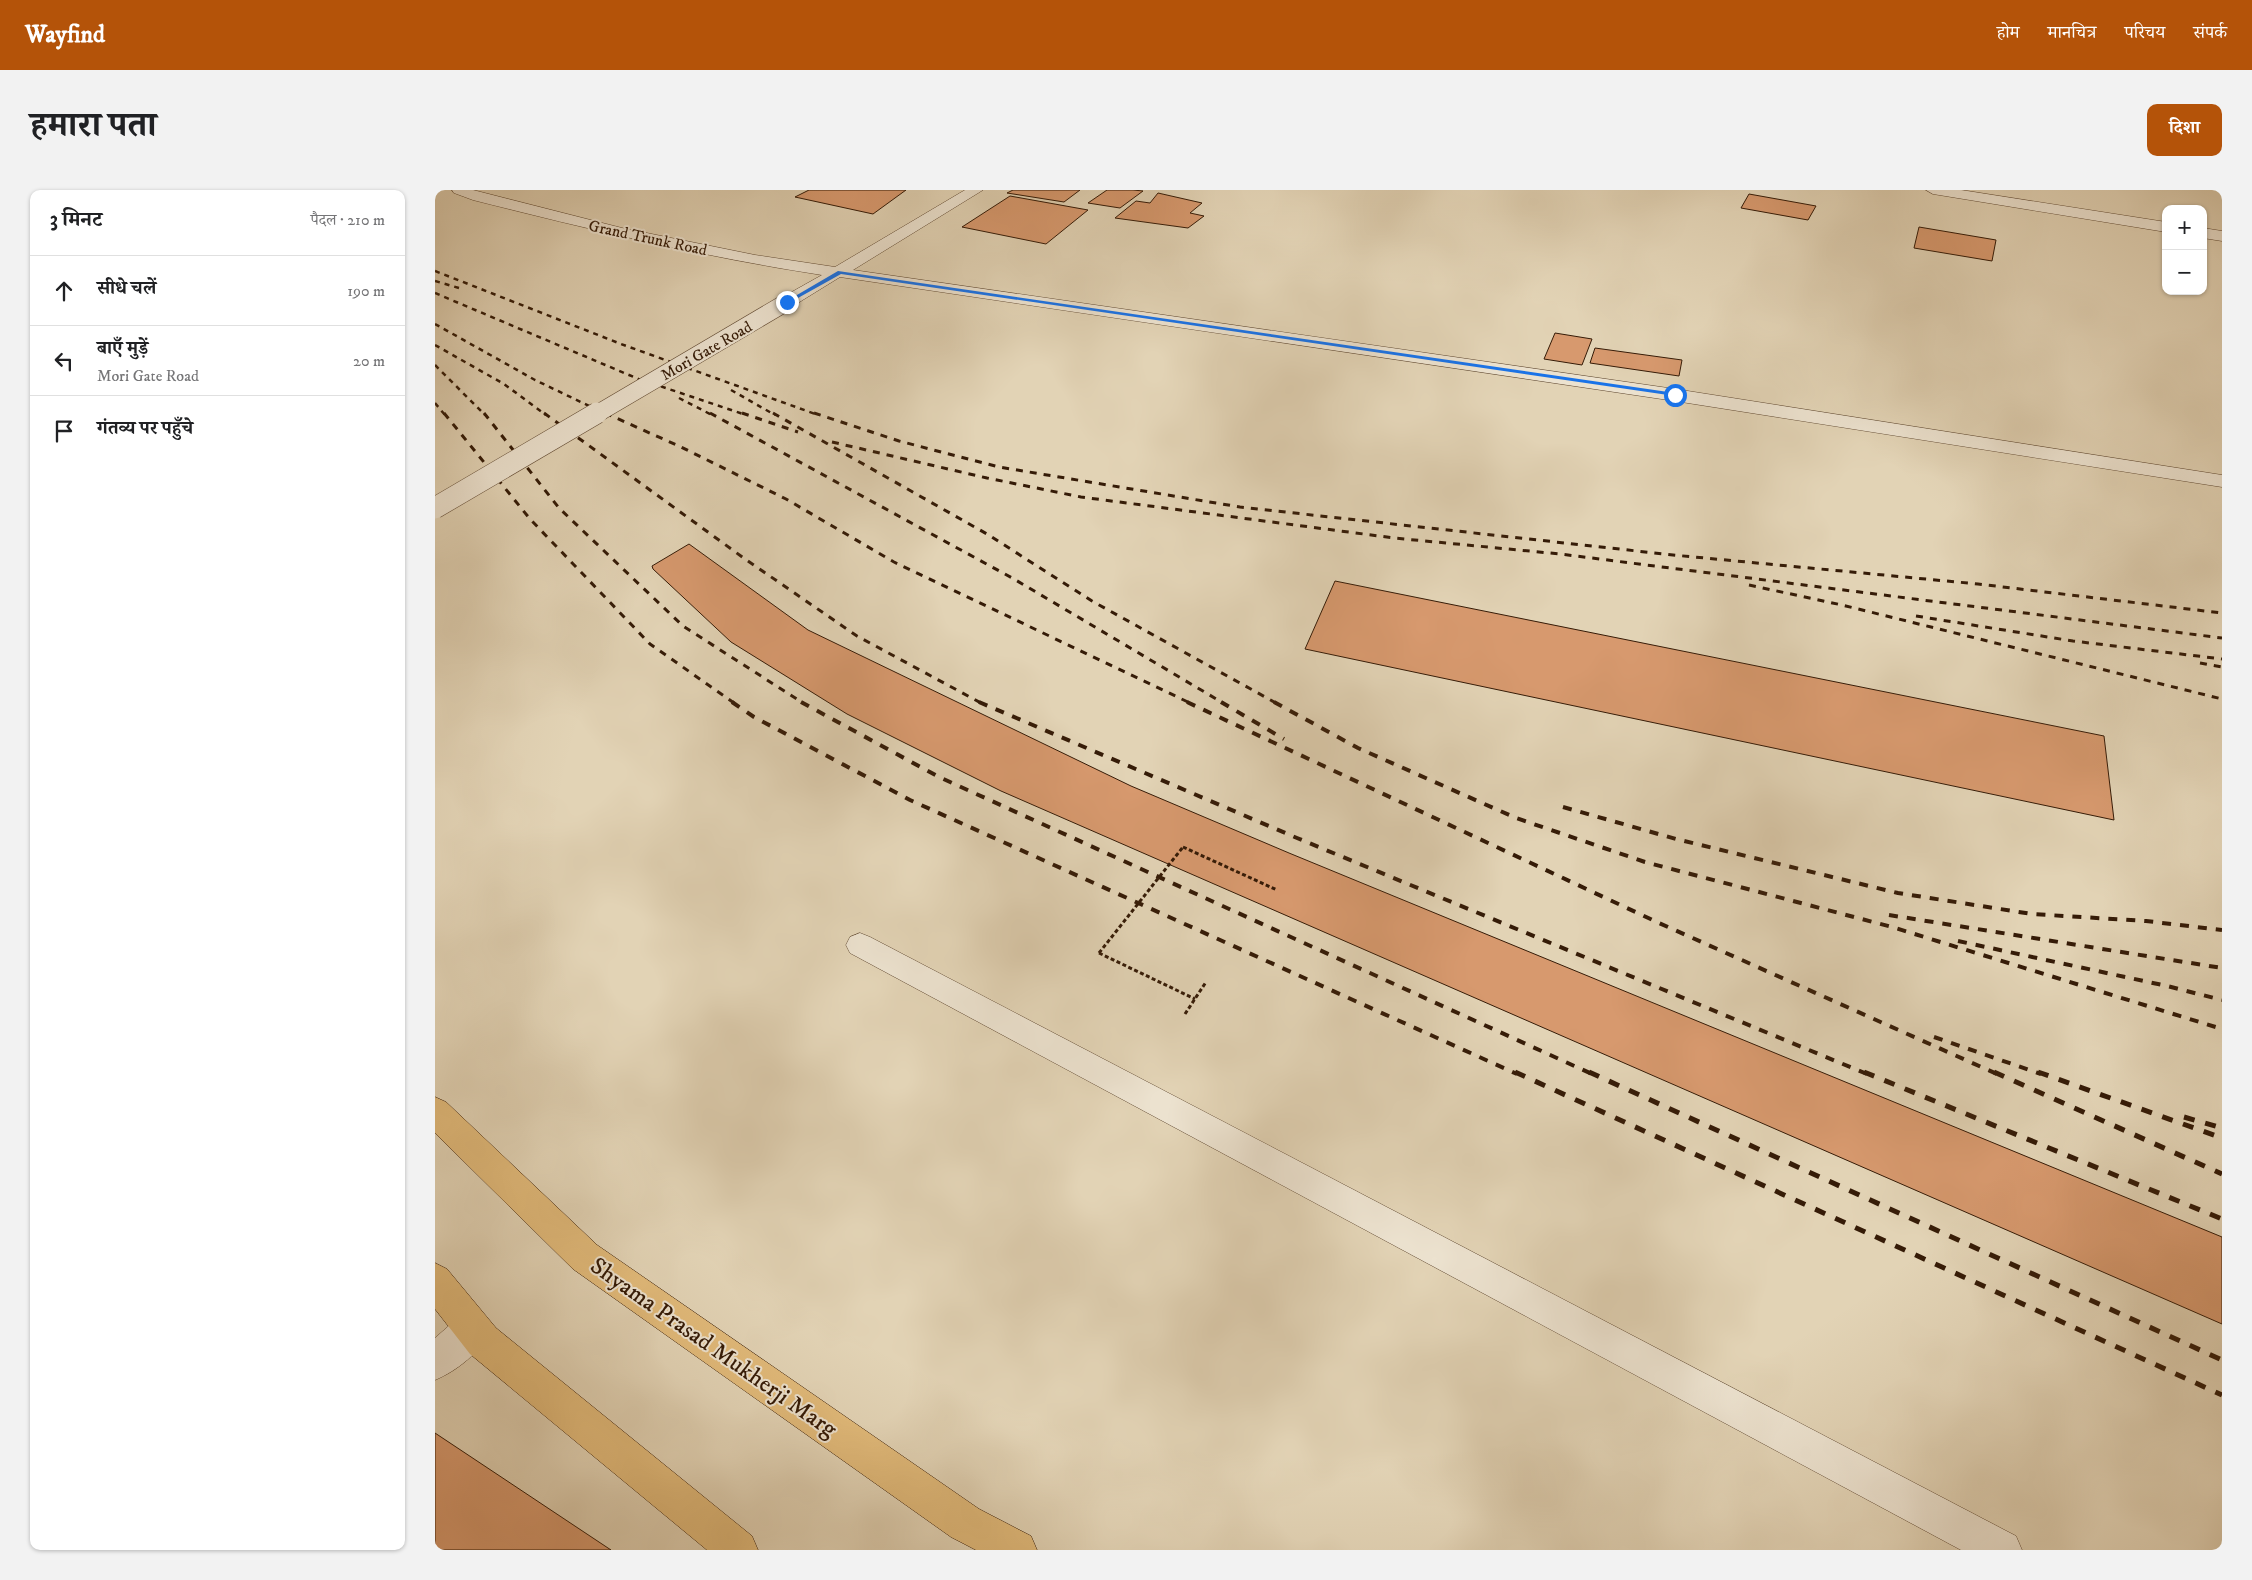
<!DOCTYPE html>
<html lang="hi">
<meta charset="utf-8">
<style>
body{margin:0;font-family:"IM FELL DW Pica","Noto Serif Devanagari",serif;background:#f2f2f2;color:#202124}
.controls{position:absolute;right:15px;top:15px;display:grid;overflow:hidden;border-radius:10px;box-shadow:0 1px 4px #0004}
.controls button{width:45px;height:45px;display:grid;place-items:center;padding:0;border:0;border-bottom:1px solid #e0e0e0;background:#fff;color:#202124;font:25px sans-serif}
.stop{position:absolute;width:15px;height:15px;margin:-11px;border:4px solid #1a73e8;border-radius:50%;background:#fff}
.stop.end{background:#1a73e8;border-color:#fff;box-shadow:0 1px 5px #0008}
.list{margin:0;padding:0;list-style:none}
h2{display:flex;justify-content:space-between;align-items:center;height:65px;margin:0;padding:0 20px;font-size:21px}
h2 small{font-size:16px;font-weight:400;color:#757577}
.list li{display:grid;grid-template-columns:32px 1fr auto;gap:15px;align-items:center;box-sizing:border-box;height:70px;padding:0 20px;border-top:1px solid #e0e0e0}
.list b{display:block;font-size:19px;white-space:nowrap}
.list p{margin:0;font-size:16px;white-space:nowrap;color:#757577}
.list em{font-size:16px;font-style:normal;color:#757577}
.icon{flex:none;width:28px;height:28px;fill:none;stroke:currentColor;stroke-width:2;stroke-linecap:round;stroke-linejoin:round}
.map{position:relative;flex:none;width:1787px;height:1360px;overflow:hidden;border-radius:10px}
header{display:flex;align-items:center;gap:30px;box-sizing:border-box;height:70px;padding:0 25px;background:#b45309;color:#fff}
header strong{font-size:24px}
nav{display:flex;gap:28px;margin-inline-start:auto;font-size:18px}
.intro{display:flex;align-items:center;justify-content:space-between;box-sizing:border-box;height:120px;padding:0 30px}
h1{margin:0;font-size:35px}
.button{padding:12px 22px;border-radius:10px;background:#b45309;color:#fff;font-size:18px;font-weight:700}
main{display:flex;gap:30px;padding:0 30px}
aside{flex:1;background:#fff;border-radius:10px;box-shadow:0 1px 4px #0004}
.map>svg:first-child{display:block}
.building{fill:#d7996e;stroke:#351b07}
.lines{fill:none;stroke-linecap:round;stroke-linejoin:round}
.minor-casing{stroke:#604932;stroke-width:1}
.major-casing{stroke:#351b07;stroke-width:1}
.path{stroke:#351b07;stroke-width:3;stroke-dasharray:4 2.5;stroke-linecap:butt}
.minor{fill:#ece2cf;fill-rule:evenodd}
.major{fill:#e1ba7a;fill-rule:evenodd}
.rail-far3{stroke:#351b07;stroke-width:2.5;stroke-dasharray:5 5;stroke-linecap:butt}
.rail-far2{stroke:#351b07;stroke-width:3;stroke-dasharray:7 7;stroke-linecap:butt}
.rail-far1{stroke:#351b07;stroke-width:4;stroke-dasharray:9 9;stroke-linecap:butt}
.rail{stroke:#351b07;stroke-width:5;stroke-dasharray:11 11;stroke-linecap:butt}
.minor-bridge-far1-casing{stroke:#604932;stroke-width:18;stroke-linecap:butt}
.minor-bridge-casing{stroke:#604932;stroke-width:22;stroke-linecap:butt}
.path-bridge{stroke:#351b07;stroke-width:3;stroke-dasharray:4 2.5;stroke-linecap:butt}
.minor-bridge-far1{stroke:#ece2cf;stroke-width:17}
.minor-bridge{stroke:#ece2cf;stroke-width:21}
.route{fill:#1a73e8}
.labels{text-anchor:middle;stroke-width:4;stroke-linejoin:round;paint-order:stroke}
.far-street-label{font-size:16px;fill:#351b07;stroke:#ece2cf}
.near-street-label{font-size:24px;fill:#351b07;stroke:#ece2cf}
</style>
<header>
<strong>Wayfind</strong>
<nav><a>होम</a><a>मानचित्र</a><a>परिचय</a><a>संपर्क</a></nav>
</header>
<div class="intro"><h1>हमारा पता</h1><a class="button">दिशा</a></div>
<main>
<aside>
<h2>3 मिनट<small>पैदल · 210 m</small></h2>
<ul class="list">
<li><svg class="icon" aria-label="ahead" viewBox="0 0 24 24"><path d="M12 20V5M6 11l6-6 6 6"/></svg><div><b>सीधे चलें</b></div><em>190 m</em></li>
<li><svg class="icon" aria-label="left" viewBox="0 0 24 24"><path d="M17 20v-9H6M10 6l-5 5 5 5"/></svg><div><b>बाएँ मुड़ें</b><p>Mori Gate Road</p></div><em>20 m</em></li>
<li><svg class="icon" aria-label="arrive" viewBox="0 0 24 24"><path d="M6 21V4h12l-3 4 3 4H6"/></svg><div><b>गंतव्य पर पहुँचे</b></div></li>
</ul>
</aside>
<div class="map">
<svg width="1787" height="1360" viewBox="0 0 1787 1360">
<rect width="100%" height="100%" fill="#e2d3b5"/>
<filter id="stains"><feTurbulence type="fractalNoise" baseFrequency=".004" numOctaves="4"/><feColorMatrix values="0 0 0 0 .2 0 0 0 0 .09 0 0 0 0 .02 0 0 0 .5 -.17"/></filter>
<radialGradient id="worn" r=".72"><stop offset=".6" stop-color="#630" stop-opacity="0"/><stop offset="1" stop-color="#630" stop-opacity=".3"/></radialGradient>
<path class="building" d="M374,0H471L438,24L360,7Z
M578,0H645L629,12L572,3Z
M672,0H698L708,1L685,18L653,13Z
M723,3L767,13L755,23L769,26L753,38L680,28L701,11L715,13Z
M1314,4L1381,16L1373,30L1306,18Z
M575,6L653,20L611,54L527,37Z
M1484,37L1561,50L1557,71L1479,58Z
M1120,143L1157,149L1147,175L1109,169Z
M1160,158L1247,170L1244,186L1155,173Z
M254,354L373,440L696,596L854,663L1787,1047V1134L566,601L412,524L296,452L218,379L217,376Z
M900,391L1669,546L1679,630L870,459Z
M0,1243L176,1360H0Z"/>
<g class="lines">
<g class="minor-casing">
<path id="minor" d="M17,0H38L187,38L320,65L400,77L530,0H548L418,80L1240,199L1787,285V297L1240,211L405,87L358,116H346L344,112L346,108L387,85C269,67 153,39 38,10L19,3Z
M1491,0H1526L1731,32V42L1498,4Z
M1768,38L1787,41V51L1768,48Z
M425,743L435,747L1581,1346L1587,1360H1526L415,763L411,755L415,747Z
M38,1121L51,1126L56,1139C47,1161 22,1181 0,1190V1148L25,1126Z"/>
</g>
<g class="major-casing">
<path id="major" d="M0,907L11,912L162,1055L544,1319L596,1346L602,1360H541L516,1347L138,1079L0,943Z
M0,1073L12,1079L61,1138L317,1346L323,1360H272L35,1164L0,1119Z"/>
</g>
<path class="path" d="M748,657L842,700
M664,763L760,809
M750,824L771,792"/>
<use href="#minor" class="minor"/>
<use href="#major" class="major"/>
<path class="rail-far3" d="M0,81L186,154L383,225
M0,91L24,98
M0,103L213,193
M0,134L100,190L173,225
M0,155L69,194L111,225
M0,175L50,225
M207,190L311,225
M296,200L340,225
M244,208L277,225
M0,213L10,225"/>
<path class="rail-far2" d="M9,223L95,329L215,454L299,513
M49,223L124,318L248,436L368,513
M109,223L310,369L422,446L546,513
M170,223L246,257L351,309L459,372L755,513
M275,223L579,389L788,513
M307,223L363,242
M338,223L552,344L657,411L841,513
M379,223L464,251L564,277L805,317L1238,365L1543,394L1787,423
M397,252L552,288L646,307L959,348L1125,364L1787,448
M1314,395L1407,415L1787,509
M1481,426L1638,451L1787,469
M1765,473L1787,477"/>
<path class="rail-far1" d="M297,512L319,527L475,610L1082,884
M366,512L504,587L1157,884
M544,512L862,648L1432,884
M752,512L1224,733L1562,884
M786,512L849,549
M839,512L923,558L1081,628L1210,672L1457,737L1787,839
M1128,617L1241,649L1463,703L1597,724L1711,731L1787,740
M1454,725L1787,778
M1523,751L1732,796L1787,810
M1499,847L1606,884"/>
<path class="rail" d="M1080,882L1787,1205
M1154,882L1787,1170
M1429,882L1787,1029
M1559,882L1787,984
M1603,882L1787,948
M1749,927L1787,938"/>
<g class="minor-bridge-far1-casing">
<path id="minor-bridge-far1" d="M160,225L352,112"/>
</g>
<g class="minor-bridge-casing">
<path id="minor-bridge" d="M0,318L162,223"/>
</g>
<path class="path-bridge" d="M664,763L748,657"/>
<use href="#minor-bridge-far1" class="minor-bridge-far1"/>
<use href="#minor-bridge" class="minor-bridge"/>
</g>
<path class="route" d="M403,81L1240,203L1242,205L1240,206L406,84L354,113L350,112Z"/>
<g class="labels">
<g class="far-street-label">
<text transform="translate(213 47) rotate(12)" y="6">Grand Trunk Road</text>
<text transform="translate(271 160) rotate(-30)" y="6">Mori Gate Road</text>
</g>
<g class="near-street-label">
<text transform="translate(279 1157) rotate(35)" y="8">Shyama Prasad Mukherji Marg</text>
</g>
</g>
<rect width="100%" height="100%" filter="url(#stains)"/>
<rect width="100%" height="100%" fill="url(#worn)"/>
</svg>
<div class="controls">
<button>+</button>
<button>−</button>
</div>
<div class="stop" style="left:1240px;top:205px"></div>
<div class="stop end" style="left:352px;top:112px"></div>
</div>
</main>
